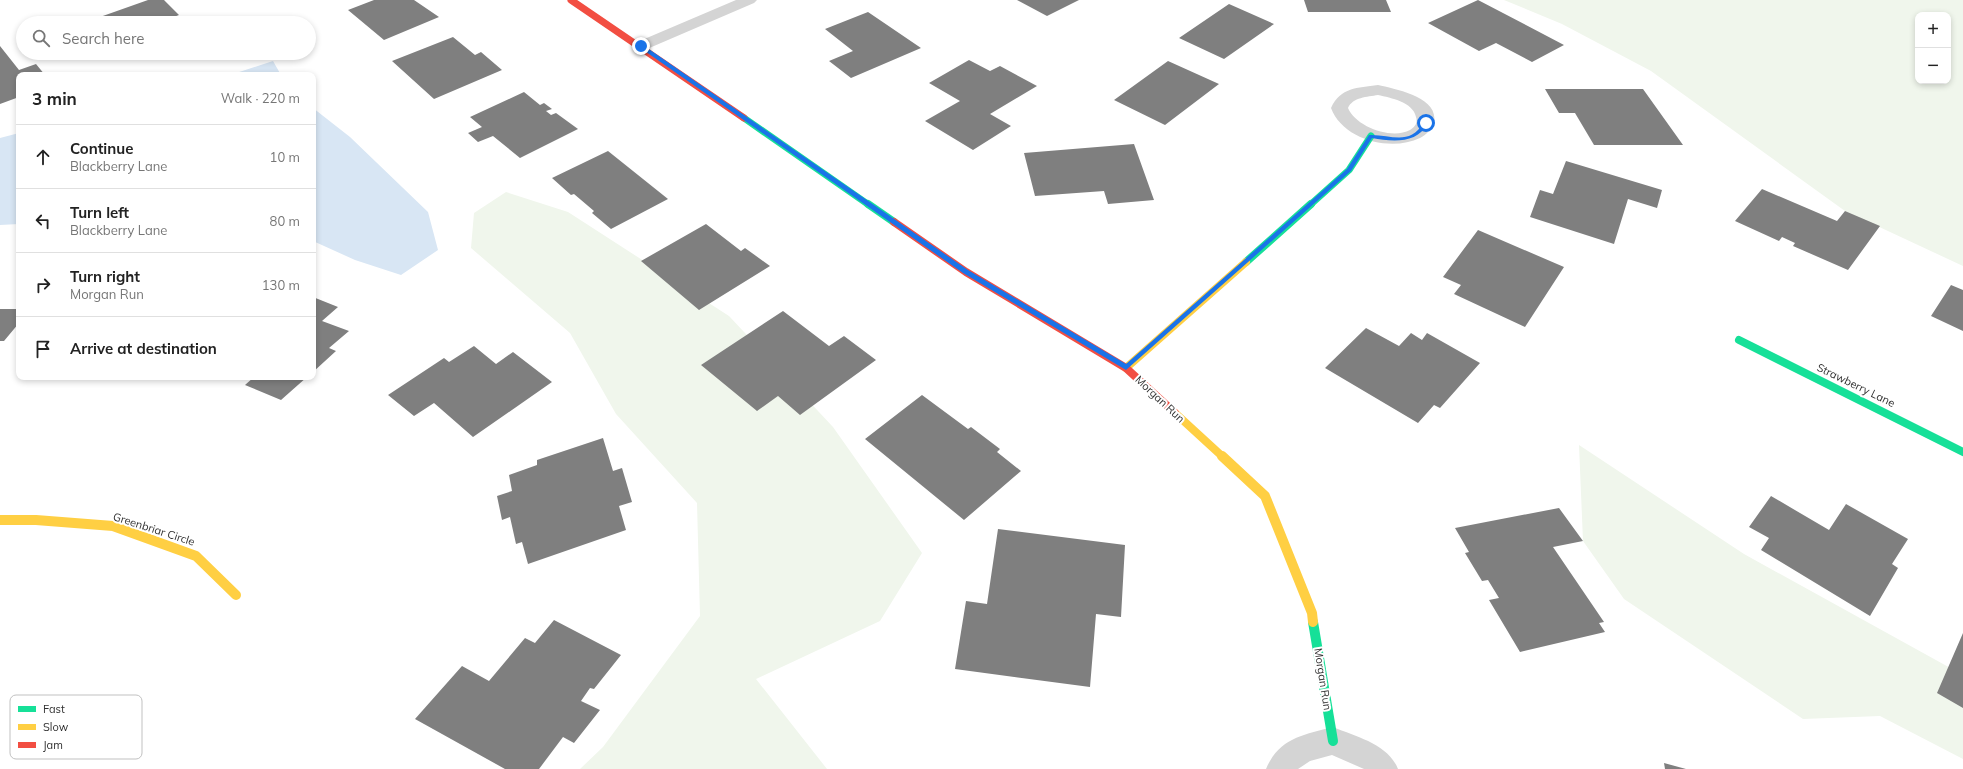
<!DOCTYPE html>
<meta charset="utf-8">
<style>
body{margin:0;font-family:Mulish,sans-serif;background:#f6f6f6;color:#222}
.controls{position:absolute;right:12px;top:12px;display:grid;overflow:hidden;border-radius:8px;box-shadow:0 2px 6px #0003}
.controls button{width:36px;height:36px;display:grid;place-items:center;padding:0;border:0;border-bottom:1px solid #e0e0e0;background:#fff;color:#222;font:20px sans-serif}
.stop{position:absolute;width:12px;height:12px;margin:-9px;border:3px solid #1a73e8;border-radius:50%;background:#fff}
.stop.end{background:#1a73e8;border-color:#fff;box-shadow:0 1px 4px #0008}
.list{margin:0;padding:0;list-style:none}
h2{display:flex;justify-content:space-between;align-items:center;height:52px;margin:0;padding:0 16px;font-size:17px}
h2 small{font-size:13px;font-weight:400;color:#767676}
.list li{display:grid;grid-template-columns:26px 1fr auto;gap:12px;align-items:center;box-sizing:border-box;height:64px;padding:0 16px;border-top:1px solid #e0e0e0}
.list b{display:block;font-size:15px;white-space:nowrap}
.list p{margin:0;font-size:13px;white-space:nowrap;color:#767676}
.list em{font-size:13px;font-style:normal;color:#767676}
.icon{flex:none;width:22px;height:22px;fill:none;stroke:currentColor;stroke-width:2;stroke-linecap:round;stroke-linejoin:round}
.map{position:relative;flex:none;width:1963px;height:769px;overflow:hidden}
.search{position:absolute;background:#fff;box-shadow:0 2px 6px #0003;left:16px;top:16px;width:300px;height:44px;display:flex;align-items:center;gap:10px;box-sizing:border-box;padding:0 14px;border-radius:22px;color:#767676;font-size:15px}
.panel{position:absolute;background:#fff;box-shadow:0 2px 6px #0003;left:16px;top:72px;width:300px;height:308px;border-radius:8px}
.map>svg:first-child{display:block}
.green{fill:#f0f6ec;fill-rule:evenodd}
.water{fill:#d8e6f4}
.building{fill:#7f7f7f}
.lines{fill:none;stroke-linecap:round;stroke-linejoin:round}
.street{fill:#d4d4d4;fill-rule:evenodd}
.fast-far2{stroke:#16e098;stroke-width:7}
.fast-far1{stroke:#16e098;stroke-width:8}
.fast{stroke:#16e098;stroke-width:10}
.slow-far1{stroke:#ffcf43;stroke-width:8}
.slow{stroke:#ffcf43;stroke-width:10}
.jam-far1{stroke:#f24e42;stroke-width:7}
.jam{stroke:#f24e42;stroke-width:8}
.route{fill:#1a73e8}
.labels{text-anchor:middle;stroke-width:4;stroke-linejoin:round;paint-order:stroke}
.street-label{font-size:11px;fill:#303030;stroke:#fff}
.key{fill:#fff;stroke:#c1c1c1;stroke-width:1}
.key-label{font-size:11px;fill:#303030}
</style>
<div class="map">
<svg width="1963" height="769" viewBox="0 0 1963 769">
<rect width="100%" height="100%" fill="#fff"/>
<path class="green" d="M1504,0H1963V266L1845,211L1651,71L1562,24ZM1918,15H1948V81H1918Z
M506,192L568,212L729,316L833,427L922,553L880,621L756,679L827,769H580L603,747L700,616L697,503L616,414L570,333L471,248L474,213Z
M1579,445L1744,554L1963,675V759L1880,716L1803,719L1624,599L1583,541Z"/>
<path class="water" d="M273,61L281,75H230Z
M313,108L350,137L428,212L438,250L401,275L355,260L313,241Z
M19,133V224L0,225V138Z"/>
<path class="building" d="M148,0H164L179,15L158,23H83Z
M374,0H414L439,17L384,40L348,10Z
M1017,0H1079L1047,16Z
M1304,0H1386L1391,12H1308Z
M1478,0L1564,45L1532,62L1496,43L1479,51L1428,23Z
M1229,4L1274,24L1224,59L1179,38Z
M868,12L921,48L851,78L829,61L853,51L825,29Z
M453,37L475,55L481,52L502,70L434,99L392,61Z
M0,46L19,70L36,64L45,75H19V97L0,104Z
M969,60L990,71L1000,66L1037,86L990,114L1011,126L973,150L925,121L960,101L929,83Z
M1168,61L1219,84L1165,125L1114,100Z
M1545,89H1643L1683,145H1594L1575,113H1559Z
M524,92L540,105L544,103L552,109L546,111L551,115L556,113L578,129L520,158L493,136L478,142L468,133L482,127L470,117Z
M1134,144L1154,200L1108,204L1104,191L1035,196L1024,153Z
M608,151L668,199L611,229L592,213L594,211L574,194L571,195L552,178Z
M1566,161L1662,190L1657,208L1628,199L1614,244L1530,217L1540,190L1553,194Z
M1762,189L1837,221L1845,211L1880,226L1848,270L1793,246L1795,243L1782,237L1779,241L1735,221Z
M706,224L741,251L745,248L770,266L699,310L641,261Z
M1478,230L1564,267L1525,327L1454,294L1461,285L1443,277Z
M1951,285L1963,290V331L1931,316Z
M313,297L338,307L322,321L349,331L329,348L336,351L313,372Z
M0,309H19V323L4,341H0Z
M783,311L829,346L844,336L876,360L800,415L778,396L757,411L701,365Z
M1366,328L1399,346L1411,333L1422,340L1427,333L1480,363L1440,408L1434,405L1418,423L1325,368Z
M474,346L496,364L513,352L552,382L473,437L434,403L414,416L388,395L444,358L449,362Z
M254,377H307L281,400L245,385Z
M922,395L968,429L971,427L1000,449L997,452L1021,471L964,520L865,439Z
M603,438L613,471L622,468L632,502L619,506L626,530L528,564L522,542L516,544L510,517L502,520L497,496L512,491L509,475L537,465V460Z
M1771,496L1829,530L1846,504L1908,539L1892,564L1898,568L1870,616L1761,550L1769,538L1749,527Z
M1559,508L1583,541L1553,547L1604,622L1599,623L1605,632L1520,652L1489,600L1499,598L1488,580L1482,581L1465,553L1469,552L1455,528Z
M998,529L1125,545L1121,617L1096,614L1090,687L955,669L966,601L987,604Z
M554,620L621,655L594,689L590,688L581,701L600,710L574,743L563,737L539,769H505L415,719L462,666L489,681L525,638L535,643Z
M1963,633V708L1937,693Z
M1664,763L1686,769H1665Z"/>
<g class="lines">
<path class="street" d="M736,0H757L754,3L647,49L641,51L635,49L633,46L635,43Z
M1378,85C1395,89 1439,97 1434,122C1432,129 1426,135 1420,138C1391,152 1343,140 1331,108C1341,87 1357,88 1378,85ZM1378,95C1391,98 1413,102 1416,117C1418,123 1415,127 1410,130C1392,140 1356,127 1348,108C1353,97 1367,97 1378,95Z
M1333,727C1357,737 1388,744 1398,769H1364L1332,755L1310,761L1298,769H1266C1279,738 1303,735 1333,727Z"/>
<path class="fast-far2" d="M744,118L869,205
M1310,205L1349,170L1371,136"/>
<path class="fast-far1" d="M868,204L894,222
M1246,262L1311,204
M1739,340L1963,452"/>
<path class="fast" d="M1313,622L1333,741"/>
<path class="slow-far1" d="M1126,368L1246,262
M1175,413L1223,457"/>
<path class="slow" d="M1222,456L1265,496L1312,613L1313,622
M0,520H36L113,526L196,556L236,595"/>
<path class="jam-far1" d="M571,0L744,118"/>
<path class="jam" d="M894,222L966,272L1126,368L1175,413"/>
</g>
<path class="route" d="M639,45H643L968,270L1126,364L1347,169L1369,135C1391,134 1409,147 1424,122L1428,123C1417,144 1393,142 1372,138L1351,171L1126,370L963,273L639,47Z"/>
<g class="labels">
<g class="street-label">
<text transform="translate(1856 385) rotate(26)" y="4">Strawberry Lane</text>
<text transform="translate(1160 399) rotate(43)" y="4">Morgan Run</text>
<text transform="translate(154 529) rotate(18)" y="4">Greenbriar Circle</text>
<text transform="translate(1323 679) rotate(81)" y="4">Morgan Run</text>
</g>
</g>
<rect x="10" y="695" width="132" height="64" rx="6" class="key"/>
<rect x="18" y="706" width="18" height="6" fill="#16e098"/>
<rect x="18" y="724" width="18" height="6" fill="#ffcf43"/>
<rect x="18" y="742" width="18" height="6" fill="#f24e42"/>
<g class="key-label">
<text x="43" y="713">Fast</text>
<text x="43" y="731">Slow</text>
<text x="43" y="749">Jam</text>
</g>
</svg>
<div class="controls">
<button>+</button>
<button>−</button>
</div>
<div class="stop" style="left:1426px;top:123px"></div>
<div class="stop end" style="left:641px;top:46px"></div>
<div class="search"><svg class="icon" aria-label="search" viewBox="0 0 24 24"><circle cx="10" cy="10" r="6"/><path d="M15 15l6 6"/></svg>Search here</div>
<section class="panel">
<h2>3 min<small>Walk · 220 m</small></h2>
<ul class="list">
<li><svg class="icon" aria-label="ahead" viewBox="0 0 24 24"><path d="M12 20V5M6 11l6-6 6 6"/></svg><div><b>Continue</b><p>Blackberry Lane</p></div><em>10 m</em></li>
<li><svg class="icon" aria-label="left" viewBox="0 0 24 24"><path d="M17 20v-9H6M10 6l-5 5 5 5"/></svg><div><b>Turn left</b><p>Blackberry Lane</p></div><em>80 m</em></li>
<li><svg class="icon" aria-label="right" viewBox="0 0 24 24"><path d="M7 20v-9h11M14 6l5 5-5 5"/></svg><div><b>Turn right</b><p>Morgan Run</p></div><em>130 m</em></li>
<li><svg class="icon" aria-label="arrive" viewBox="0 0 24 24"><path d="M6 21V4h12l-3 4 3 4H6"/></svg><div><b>Arrive at destination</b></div></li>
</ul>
</section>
</div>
